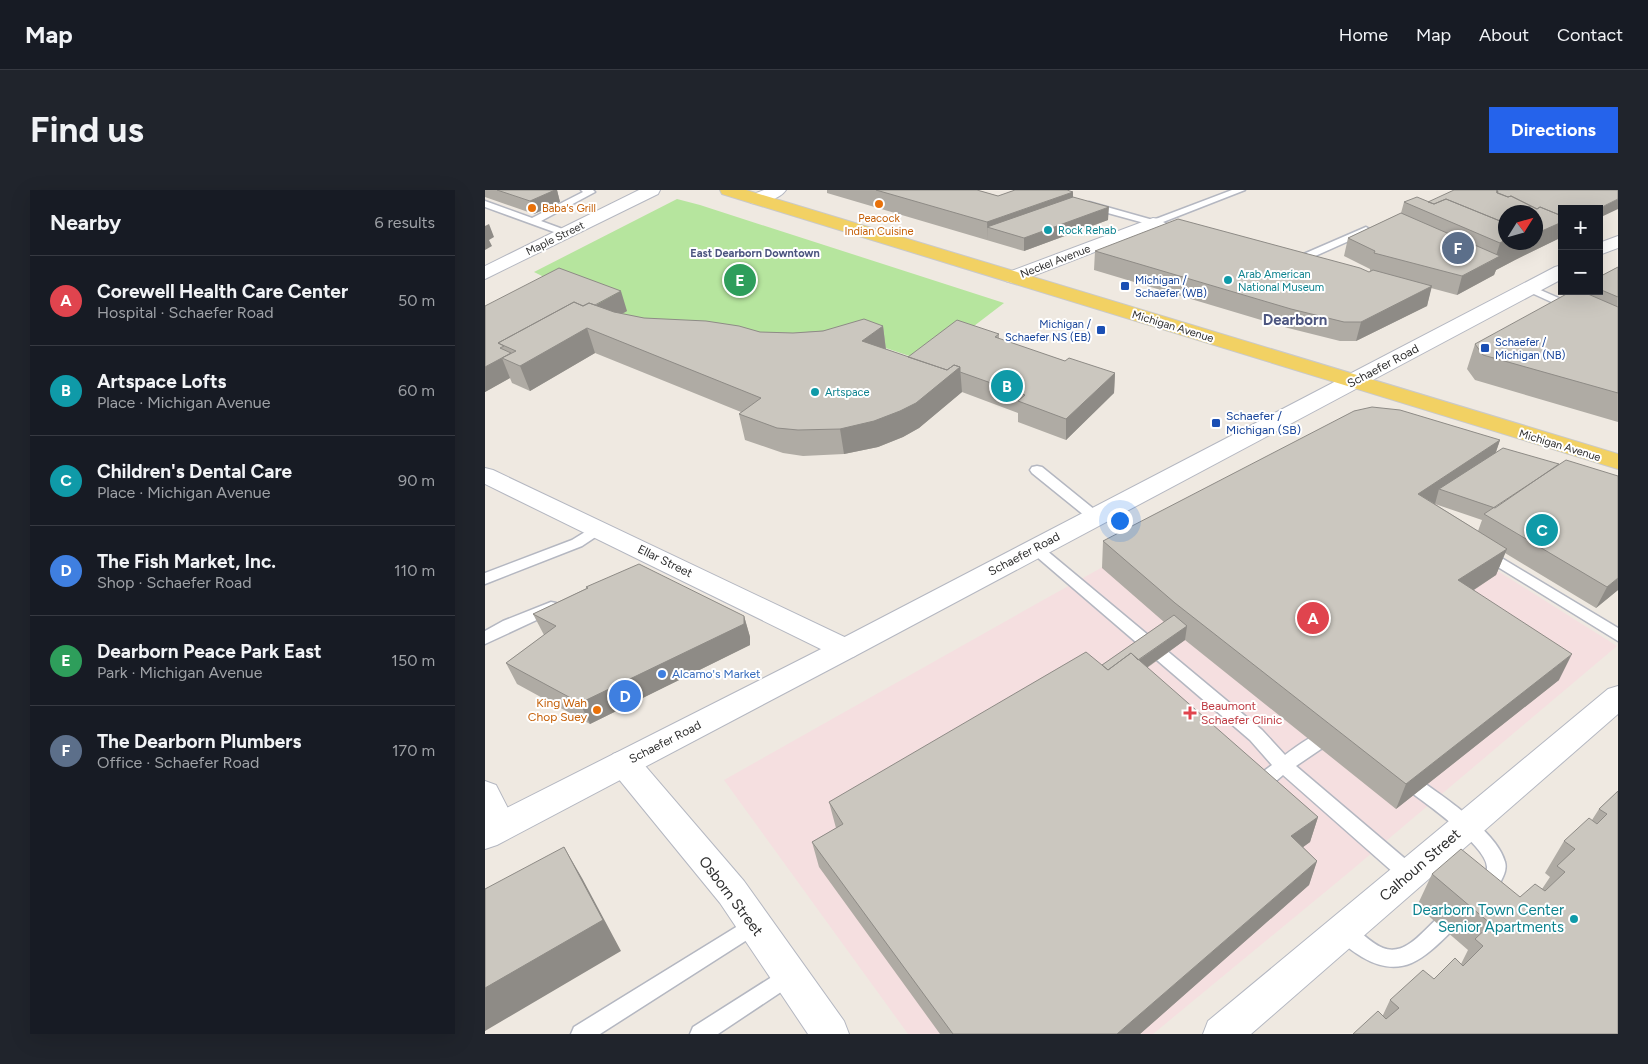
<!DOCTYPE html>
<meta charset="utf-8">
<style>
body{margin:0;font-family:Figtree,sans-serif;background:#20242c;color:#f1f3f6}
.controls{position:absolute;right:15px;top:15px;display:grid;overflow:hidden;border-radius:0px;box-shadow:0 5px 20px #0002}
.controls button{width:45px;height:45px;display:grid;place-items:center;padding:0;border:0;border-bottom:1px solid #363941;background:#171b24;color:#f1f3f6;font:25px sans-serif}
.compass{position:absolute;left:1013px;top:15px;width:45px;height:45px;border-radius:50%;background:#171b24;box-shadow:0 5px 20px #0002;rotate:53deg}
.you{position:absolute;left:634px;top:330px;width:18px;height:18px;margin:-12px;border:4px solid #fff;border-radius:50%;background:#1a73e8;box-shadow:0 0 0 8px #1a73e833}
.badge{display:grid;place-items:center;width:32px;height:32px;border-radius:50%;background:#2563eb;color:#fff;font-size:16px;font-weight:700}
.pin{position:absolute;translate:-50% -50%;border:2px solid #fff;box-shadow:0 1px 5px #0006}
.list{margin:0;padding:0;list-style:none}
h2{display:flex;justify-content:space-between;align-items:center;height:65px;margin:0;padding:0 20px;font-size:21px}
h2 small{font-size:16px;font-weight:400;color:#9ea1a6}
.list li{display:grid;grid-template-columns:32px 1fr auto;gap:15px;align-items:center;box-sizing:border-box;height:90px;padding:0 20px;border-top:1px solid #363941}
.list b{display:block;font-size:19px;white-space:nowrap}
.list p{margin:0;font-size:16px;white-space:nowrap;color:#9ea1a6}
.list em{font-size:16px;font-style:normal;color:#9ea1a6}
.map{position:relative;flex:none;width:1133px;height:844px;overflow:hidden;border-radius:0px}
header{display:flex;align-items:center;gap:30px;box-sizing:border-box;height:70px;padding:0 25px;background:#171b24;border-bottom:1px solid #363941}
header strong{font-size:24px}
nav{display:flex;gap:28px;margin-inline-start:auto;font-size:18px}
.intro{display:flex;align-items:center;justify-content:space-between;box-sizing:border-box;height:120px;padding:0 30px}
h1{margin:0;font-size:35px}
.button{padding:12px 22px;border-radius:0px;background:#2563eb;color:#fff;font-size:18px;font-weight:700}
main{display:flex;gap:30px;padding:0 30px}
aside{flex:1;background:#171b24;border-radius:0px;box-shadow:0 5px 20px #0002}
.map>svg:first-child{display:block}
.medical{fill:#f5dfe0}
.green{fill:#b6e59e}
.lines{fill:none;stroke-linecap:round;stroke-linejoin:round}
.service-casing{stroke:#b4b7c1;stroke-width:3}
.minor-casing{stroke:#b4b7c1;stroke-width:2}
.secondary-casing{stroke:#b4b7c1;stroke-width:2}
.primary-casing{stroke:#c9c9c9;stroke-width:2}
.service{fill:#fff;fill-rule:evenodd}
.minor{fill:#fff;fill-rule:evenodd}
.secondary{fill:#fff;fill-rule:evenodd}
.primary{fill:#f2d163;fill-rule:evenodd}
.wall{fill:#afaba4;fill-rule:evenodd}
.shaded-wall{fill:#8e8b86}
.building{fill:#cbc7bf;stroke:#8e8b86}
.food-dot{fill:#e8710a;stroke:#fff;stroke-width:2}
.culture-dot{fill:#0f9aa8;stroke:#fff;stroke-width:2}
.transit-dot{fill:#1a4fb4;stroke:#fff;stroke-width:2}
.shop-dot{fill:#3f7fe0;stroke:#fff;stroke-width:2}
.health-dot{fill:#e0444e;stroke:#fff;stroke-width:2}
.labels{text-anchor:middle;stroke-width:4;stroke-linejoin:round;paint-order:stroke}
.far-food-label{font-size:11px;fill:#c56008;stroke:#fff;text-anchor:start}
.far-culture-label{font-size:11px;fill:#0d838f;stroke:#fff;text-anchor:start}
.far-street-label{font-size:11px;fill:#2e2e2e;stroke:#fff}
.far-neighbourhood-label{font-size:11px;font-weight:bold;fill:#4d5680;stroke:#fff}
.far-transit-label{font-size:11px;fill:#164399;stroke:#fff;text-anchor:start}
.street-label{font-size:12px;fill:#2e2e2e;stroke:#fff}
.transit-label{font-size:12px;fill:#164399;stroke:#fff;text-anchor:start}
.shop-label{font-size:12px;fill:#366cbe;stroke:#fff;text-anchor:start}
.food-label{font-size:12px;fill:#c56008;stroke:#fff;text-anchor:end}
.health-label{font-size:12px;fill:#be3a42;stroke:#fff;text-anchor:start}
.far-district-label{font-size:15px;font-weight:bold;fill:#4d5680;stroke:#fff}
.near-street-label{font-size:15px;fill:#2e2e2e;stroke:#fff}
.near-culture-label{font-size:15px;fill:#0d838f;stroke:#fff;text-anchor:end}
</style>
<header>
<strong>Map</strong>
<nav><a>Home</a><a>Map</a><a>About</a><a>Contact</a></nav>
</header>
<div class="intro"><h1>Find us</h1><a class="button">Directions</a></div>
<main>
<aside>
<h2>Nearby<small>6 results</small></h2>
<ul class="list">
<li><span class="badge" style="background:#e0444e">A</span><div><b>Corewell Health Care Center</b><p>Hospital · Schaefer Road</p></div><em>50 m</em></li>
<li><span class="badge" style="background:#0f9aa8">B</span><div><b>Artspace Lofts</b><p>Place · Michigan Avenue</p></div><em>60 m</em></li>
<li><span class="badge" style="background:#0f9aa8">C</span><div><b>Children's Dental Care</b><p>Place · Michigan Avenue</p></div><em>90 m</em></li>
<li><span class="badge" style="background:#3f7fe0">D</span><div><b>The Fish Market, Inc.</b><p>Shop · Schaefer Road</p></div><em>110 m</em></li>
<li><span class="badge" style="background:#2e9e5b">E</span><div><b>Dearborn Peace Park East</b><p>Park · Michigan Avenue</p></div><em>150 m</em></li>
<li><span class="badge" style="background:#5c6f8a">F</span><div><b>The Dearborn Plumbers</b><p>Office · Schaefer Road</p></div><em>170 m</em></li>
</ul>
</aside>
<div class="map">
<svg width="1133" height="844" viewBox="0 0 1133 844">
<rect width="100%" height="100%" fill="#efe9e1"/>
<path class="medical" d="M861,242L1014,277L946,320L933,331L1132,456L862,684L668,844H423L239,590L560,409Z"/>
<path class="green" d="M192,9L215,15L519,113L442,172L386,153L196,155L49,82Z"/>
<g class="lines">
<g class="service-casing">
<path id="service" d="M96,0H108L110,2L56,31L83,41L85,43L80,46L0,17V11L47,28L98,2Z
M747,0H760L678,32L686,36L681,39L601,17L599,15L604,12L668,30Z
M881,37L886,40L884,42L819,71H811L803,67L808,64L814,66Z
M1044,95L1092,116L1093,118L1092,120H1084L1040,100L1039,98L1040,96Z
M552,276L557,277L615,324L617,327L615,330H605L547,283L545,280L547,277Z
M113,334L118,336L120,339L118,342L97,356L0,394V383L87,350Z
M550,353L555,355L777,540L800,565C814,555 837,536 855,542L857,547L855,552L836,559L811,576L931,678L933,684L931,690L924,692L917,690L798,585C788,593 777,607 764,602L761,597L764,592L787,575L765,550L545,361L543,358L545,355Z
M1000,358L1133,438V451L995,366L993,363L995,360Z
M66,412L71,413L73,417L71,421L0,454V441L18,431Z
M919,581L925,583C951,602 1012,640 1020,672C1022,679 1019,685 1016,691C1012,699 1006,705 997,708L990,706L988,700C991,692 1002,687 1002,678C1004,656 931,606 913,593L910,588L913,583Z
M971,715L978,718L981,724L978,730C946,760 923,794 877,767C867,761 854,752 849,741L852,735L859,732C874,738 883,752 898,758C927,769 947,724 971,715Z
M269,726L276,729L279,735L276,741L115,844H86L89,837Z
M304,776L311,778L314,785L311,792L233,844H205L208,837Z"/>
</g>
<g class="minor-casing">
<path id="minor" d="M154,0H175L173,4L0,89V76Z
M279,0H301C295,9 276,15 266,13L264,9L266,5Z
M668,28L674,29L677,33L674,37L535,91L528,93L521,91L519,87L521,83Z
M0,278L8,280L370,452L374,459L370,466L360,469L350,466L0,294Z
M1133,496V524L766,844H718L723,831L1123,499Z
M139,560L150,564L259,691L359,831L364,844H323L235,713L128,582L123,573L128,564Z
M0,591L11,595L32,636L28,646L16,650L4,646L0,637Z"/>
</g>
<g class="secondary-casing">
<path id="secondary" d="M1133,46V58L1114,65V53Z
M1077,75V89L370,466L12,655L0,659V629L350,452L1070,77Z"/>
</g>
<g class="primary-casing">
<path id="primary" d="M235,0H261L1133,264V279L237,4Z"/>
</g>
<use href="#service" class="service"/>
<use href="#minor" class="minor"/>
<use href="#secondary" class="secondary"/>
<use href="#primary" class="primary"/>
</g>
<path class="wall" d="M0,0H72L75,12L49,24L0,7Z
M342,0H492L513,6L588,2V7L623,30L539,61L342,3Z
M919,12H943L1077,19V47L1030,70L1011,80L1009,85L972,105L946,98L942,116L871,151H855L803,138L609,80L610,61L884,82H885V79L859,66L863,48L916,23Z
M1133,77V232L990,190L982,179L990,154L1099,102V101H1114V87Z
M0,116L142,121L137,124L159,128L275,142L308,143L398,136L401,159L423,167L514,144V149L580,171L630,183L629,203L581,250L533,232V223L477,202L434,238L418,247L393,257L359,264L318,266L298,263L260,250L254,224L256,222L110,163L45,201L27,193L25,188L0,202Z
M1015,250L1011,262L1133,400L1111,418L1020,363L1011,385L989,400L1074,490L911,619L700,450L662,478L833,627L825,652L818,657L832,671L824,695L655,844H455L334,677L327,652L351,638L344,612L617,475L679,432L617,378L618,351ZM950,314L997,330L993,341Z
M101,397L259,426L265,447V455L105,534L32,494L21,473L59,445L48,424L102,398Z
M1133,601V844H868L898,825L905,810L949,789L976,774L983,760L932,716L947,684L1035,707L1057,699L1065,687L1060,683L1079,651L1107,630L1114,619Z"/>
<path class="shaded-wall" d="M70,0H72L75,12L49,24L45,11Z
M588,2V20L502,37L503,50L502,32Z
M1133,9V19L1114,28V19H1113Z
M624,17L623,30L539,61V48Z
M1077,32V47L1030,70L1011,80L1009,85L972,105L977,86L1010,69L1015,53L1020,50V52H1050V44Z
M4,34L9,47L4,50L7,56L0,60V36Z
M947,96L942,116L871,151L876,132Z
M136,101L142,121L107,140L100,121Z
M398,136L401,161L377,151Z
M102,138L110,163L45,201L35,176Z
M17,168L25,188L0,202V177Z
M475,177L477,202L434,238L418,247L393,257L359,264L355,239Z
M630,183L629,203L581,250V229Z
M1015,250L1006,276L954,299L950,314L933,304Z
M1022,359L1011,385L964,416L973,390Z
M1133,388V400L1111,418L1122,397Z
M259,426L265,447V455L105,534L95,513Z
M702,436L700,450L622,506L623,492Z
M1087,464L1074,490L911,619L921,594Z
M833,627L825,652L799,671L806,646Z
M79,657L97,688L136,761L0,841V798Z
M832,671L824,695L655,844H632Z"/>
<path class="building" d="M12,0H70L45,11Z
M391,0H492L513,6L530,0H582L588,2L502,32Z
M969,0H1011L1013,1L1011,2L1023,7L1026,6L1052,19L1055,17L1077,26V32L1050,44V22H1020V33L961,9L949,14L943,12Z
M1011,0H1133V9L1113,19H1077V26L1055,17L1052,19L1026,6L1023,7L1012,3L1013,1Z
M588,7L624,17L539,48L502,37Z
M932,7L949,14L961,9L1020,33V50L1015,53L919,12Z
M916,23L1015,66L977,86L889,63L890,61L863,48Z
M693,29L875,78L884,82L888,80L947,96L876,132H859L806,119L610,61Z
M1133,77V107L1114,99V87Z
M74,78L136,101L110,115L104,113L98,116L89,112L13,153L19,156L15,158L26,163L0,177V116Z
M1087,101H1096L1133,117V203L998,165L990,154Z
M89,112L98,116L104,113L129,122L159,128L221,131L254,136L275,142L308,143L338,141L379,129L398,136L377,151L462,180L469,175L475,177L431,213L415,221L389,231L355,239L313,240L292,238L254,224L276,208L102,138L35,176L17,168L31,161L13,153Z
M472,130L514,144L510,147L580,171L584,168L630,183L581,229L533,211L540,205L475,182V177L469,175L462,180L423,167Z
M887,217L915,220L1015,250L933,304L1022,359L973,390L1087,464L921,594L690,413L618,351L869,221Z
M1018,258L1074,274L1010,318L954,299Z
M1081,270L1133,286V388L1122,397L999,324Z
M154,374L259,426V434L95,513L21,473L71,436L48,424L103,398L101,397Z
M689,425L702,436L653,470L646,463L623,480L617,475Z
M601,462L623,480L646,463L833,627L806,646L832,671L632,844H468L327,652L358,634L344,612Z
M1133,601V844H868L893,821L901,829L914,818L905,810L938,780L949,789L970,768L978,776L998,756L990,749L1006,734L947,684L976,659L1035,707L1050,694L1060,701L1080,682L1072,676L1090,659L1079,651L1104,628L1112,634L1122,624L1114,619Z
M79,657L118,730L0,798V699Z"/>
<g class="food-dot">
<circle cx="394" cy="14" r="5"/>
<circle cx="47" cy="18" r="5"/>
<circle cx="112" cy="520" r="5"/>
</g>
<g class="culture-dot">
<circle cx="563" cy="40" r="5"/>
<circle cx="743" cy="90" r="5"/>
<circle cx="330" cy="202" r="5"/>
<circle cx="1089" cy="729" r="5"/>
</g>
<g class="transit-dot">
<rect x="635" y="91" width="10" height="10" rx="2.5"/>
<rect x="611" y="135" width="10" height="10" rx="2.5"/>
<rect x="995" y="153" width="10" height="10" rx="2.5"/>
<rect x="726" y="228" width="10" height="10" rx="2.5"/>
</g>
<circle class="shop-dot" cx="177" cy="484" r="5"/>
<path class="health-dot" d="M702.5 515.5h5v5h5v5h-5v5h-5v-5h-5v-5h5z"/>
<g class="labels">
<g class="far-food-label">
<text x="57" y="22">Baba's Grill</text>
<text x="394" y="32" text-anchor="middle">Peacock<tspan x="394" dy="13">Indian Cuisine</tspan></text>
</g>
<g class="far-culture-label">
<text x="573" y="44">Rock Rehab</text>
<text x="753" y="88">Arab American<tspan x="753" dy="13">National Museum</tspan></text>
<text x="340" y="206">Artspace</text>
</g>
<g class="far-street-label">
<text transform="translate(70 48) rotate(-26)" y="4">Maple Street</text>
<text transform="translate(570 71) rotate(-21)" y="4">Neckel Avenue</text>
<text transform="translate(688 136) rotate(17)" y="4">Michigan Avenue</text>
<text transform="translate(1075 255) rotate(17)" y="4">Michigan Avenue</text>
</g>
<g class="far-neighbourhood-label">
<text x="270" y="67">East Dearborn Downtown</text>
</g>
<g class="far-transit-label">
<text x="650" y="94">Michigan /<tspan x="650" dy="13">Schaefer (WB)</tspan></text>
<text x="606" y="138" text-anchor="end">Michigan /<tspan x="606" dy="13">Schaefer NS (EB)</tspan></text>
<text x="1010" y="156">Schaefer /<tspan x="1010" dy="13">Michigan (NB)</tspan></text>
</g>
<g class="street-label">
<text transform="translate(898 176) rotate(-28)" y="4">Schaefer Road</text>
<text transform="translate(539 364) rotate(-28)" y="4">Schaefer Road</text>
<text transform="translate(180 371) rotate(26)" y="4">Ellar Street</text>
<text transform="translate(180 552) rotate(-27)" y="4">Schaefer Road</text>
</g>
<g class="transit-label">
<text x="741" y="230">Schaefer /<tspan x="741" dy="14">Michigan (SB)</tspan></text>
</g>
<g class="shop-label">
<text x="187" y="488">Alcamo's Market</text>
</g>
<g class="food-label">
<text x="102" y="517">King Wah<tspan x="102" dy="14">Chop Suey</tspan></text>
</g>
<g class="health-label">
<text x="716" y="520">Beaumont<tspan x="716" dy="14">Schaefer Clinic</tspan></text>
</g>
<g class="far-district-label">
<text x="810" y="135">Dearborn</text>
</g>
<g class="near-street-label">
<text transform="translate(935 675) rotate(-41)" y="5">Calhoun Street</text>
<text transform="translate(246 706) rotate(53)" y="5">Osborn Street</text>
</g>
<g class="near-culture-label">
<text x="1079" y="725">Dearborn Town Center<tspan x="1079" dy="17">Senior Apartments</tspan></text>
</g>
</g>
</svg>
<div class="controls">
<button>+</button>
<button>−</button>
</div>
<svg class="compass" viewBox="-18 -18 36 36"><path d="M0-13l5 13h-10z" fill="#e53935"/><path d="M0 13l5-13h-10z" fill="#9ea1a6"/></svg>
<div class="you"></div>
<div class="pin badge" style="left:828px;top:428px;background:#e0444e">A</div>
<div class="pin badge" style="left:522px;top:196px;background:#0f9aa8">B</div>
<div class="pin badge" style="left:1057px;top:340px;background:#0f9aa8">C</div>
<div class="pin badge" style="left:140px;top:506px;background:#3f7fe0">D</div>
<div class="pin badge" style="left:255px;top:90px;background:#2e9e5b">E</div>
<div class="pin badge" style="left:973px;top:58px;background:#5c6f8a">F</div>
</div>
</main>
